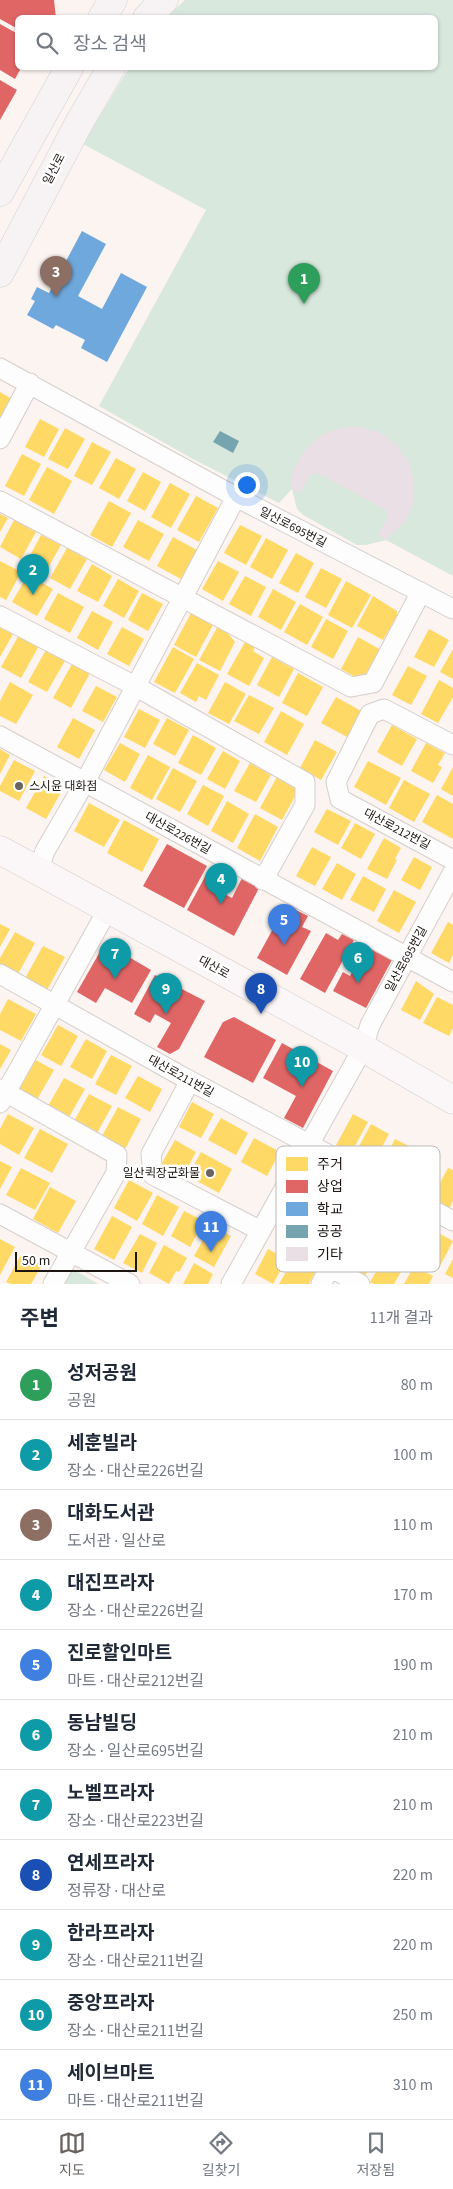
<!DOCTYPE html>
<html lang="ko">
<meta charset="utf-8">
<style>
body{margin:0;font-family:"Source Sans 3","Noto Sans KR",sans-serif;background:#f2f2f3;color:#1f2937}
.scale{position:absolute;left:15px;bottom:12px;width:122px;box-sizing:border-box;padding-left:5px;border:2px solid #1c1512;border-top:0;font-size:14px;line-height:18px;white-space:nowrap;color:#1c1512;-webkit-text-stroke:4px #fff;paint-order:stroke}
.you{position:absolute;left:246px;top:484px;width:18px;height:18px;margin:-12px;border:4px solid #fff;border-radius:50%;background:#1a73e8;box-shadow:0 0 0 8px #1a73e833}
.badge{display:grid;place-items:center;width:32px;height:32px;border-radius:50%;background:#6a6360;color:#fff;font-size:16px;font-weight:700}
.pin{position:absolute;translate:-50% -41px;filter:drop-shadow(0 1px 2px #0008)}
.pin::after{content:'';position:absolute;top:26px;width:18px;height:15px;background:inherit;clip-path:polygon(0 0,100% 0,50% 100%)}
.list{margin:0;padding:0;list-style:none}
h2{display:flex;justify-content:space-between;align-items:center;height:65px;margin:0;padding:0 20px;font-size:21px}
h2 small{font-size:16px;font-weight:400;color:#747a83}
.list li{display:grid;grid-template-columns:32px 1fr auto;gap:15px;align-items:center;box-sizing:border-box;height:70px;padding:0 20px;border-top:1px solid #e0e1e3}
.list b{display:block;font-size:19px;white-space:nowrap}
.list p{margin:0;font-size:16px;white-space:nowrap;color:#747a83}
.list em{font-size:16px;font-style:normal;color:#747a83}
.icon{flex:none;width:28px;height:28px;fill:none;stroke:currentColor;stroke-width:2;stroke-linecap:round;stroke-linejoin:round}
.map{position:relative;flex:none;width:453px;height:1284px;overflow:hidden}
.search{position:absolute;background:#fff;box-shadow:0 1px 4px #0004;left:15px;right:15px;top:15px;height:55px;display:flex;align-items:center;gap:12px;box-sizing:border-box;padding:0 18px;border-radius:8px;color:#747a83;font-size:19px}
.sheet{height:835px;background:#fff}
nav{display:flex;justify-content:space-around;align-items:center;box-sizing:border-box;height:70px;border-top:1px solid #e0e1e3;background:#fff;font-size:14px;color:#747a83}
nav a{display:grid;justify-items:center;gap:2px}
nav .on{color:#6a6360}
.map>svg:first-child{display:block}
.green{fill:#d9e8dc}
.homes{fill:#ffd966}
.shops{fill:#e06666}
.schools{fill:#6fa8dc}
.public{fill:#76a5af}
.building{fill:#e9dfe4}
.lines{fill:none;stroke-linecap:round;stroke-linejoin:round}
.street-casing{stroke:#d5cecb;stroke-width:21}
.secondary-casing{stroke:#d5cecb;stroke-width:29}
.primary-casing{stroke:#d4d1cf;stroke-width:29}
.street{stroke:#fefdfd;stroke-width:19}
.secondary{stroke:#fbf7f8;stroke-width:28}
.primary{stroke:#f7f2f3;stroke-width:28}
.poi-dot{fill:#6a6360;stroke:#fff;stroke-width:2}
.labels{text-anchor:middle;stroke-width:5;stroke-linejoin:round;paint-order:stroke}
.street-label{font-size:12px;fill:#1c1512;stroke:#fff}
.poi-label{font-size:12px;fill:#1c1512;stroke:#fff;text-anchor:start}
.key{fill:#fff;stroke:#bbb9b8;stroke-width:1}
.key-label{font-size:14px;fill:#1c1512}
</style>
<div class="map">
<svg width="453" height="1284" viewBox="0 0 453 1284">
<rect width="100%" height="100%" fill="#fbf4f1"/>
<path class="green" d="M185,0H453V576L386,540L366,545H357L303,515L297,509L292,489L279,503L193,459L99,406L206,210L83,144L129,68H436V18L167,17Z
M71,1268L98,1284H63Z"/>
<path class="homes" d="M0,392L12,399L0,422Z
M40,419L59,429L44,457L25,447Z
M65,428L85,439L68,469L48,459Z
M92,442L111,452L92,485L74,476Z
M22,454L41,464L24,496L5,486Z
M116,458L136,469L119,499L99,488Z
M47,467L72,481L54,514L29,500Z
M143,472L161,482L145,511L127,501Z
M170,483L190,494L171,528L151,517Z
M196,496L218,508L199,542L177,530Z
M109,501L131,513L112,547L90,535Z
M0,514L8,518L0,532Z
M14,520L36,532L21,559L0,547Z
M138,520L164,534L149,561L123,547Z
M240,525L262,536L246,565L224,553Z
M41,535L61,545L45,573L26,563Z
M173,537L197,550L181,579L157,566Z
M266,538L288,550L272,579L250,567Z
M67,548L87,559L70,589L50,578Z
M296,553L314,563L298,593L279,583Z
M0,561L21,572L6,600L0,597Z
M218,561L239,572L223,601L202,589Z
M92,564L112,576L98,602L77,591Z
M321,568L342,579L326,608L305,597Z
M28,575L53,589L37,616L12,602Z
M245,576L266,587L251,616L229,604Z
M118,579L139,591L124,618L103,606Z
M346,581L371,595L352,628L328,615Z
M273,589L296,602L281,630L258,617Z
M58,593L84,607L70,633L44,619Z
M142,593L163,604L148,631L128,620Z
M373,596L397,611V616L383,640L357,626Z
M300,604L323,617L307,645L284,632Z
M92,611L113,622L98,650L77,638Z
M191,613L213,625L196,657L174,645Z
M326,619L348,631L333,659L311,647Z
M218,626L225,630L235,642L220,671L199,660Z
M0,627L13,634L0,657Z
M122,627L144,639L129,666L107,654Z
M429,629L449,640L434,667L414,657Z
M20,633L40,644L21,678L1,667Z
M358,637L381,650L364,682L341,669Z
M245,642L255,647L253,651L264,658L249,686L227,674Z
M173,647L194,659L175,693L154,682Z
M47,648L66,659L47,692L28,682Z
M453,649V679L440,672Z
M272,657L294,669L279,697L257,685Z
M197,663L219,675L206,700L199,696L196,702L180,693Z
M72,664L90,673L71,708L53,698Z
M408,666L427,676L411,705L392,695Z
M298,673L323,687L307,716L282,703Z
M439,680L453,688V697L438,723L421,714Z
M10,682L33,695L16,724L0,716V701Z
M225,682L246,694L229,724L208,713Z
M96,686L117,697L103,722L82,711Z
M249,695L274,708L259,734L234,721Z
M336,697L363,712L349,738L321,723Z
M139,709L160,720L145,748L124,737Z
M281,711L304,724L287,755L264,742Z
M73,718L95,730L79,759L57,747Z
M167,718L189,730L175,756L153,744Z
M392,725L417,739L402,766L377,752Z
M193,735L216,748L201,775L178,763Z
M315,740L337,752L321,780L300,768Z
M120,743L140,754L125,782L104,770Z
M426,743L445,753L438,765L442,767L433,783L411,771Z
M0,749L10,755L0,774Z
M223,751L240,761L225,789L207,779Z
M148,755L170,767L152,800L130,788Z
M14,760L35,771L19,801L0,791V786Z
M368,761L401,778L386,805L354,787Z
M250,763L271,775L256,802L234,791Z
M453,767V796L441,789Z
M173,768L197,781L180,812L156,799Z
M278,775L300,787L282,820L260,808Z
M44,776L64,787L46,819L26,808Z
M404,780L430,794L414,822L389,808Z
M203,785L224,796L208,826L187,814Z
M437,795L453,804V839L422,822Z
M227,801L249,814L233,843L211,831Z
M89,803L120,820L104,847L74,831Z
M327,809L351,821L338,845L314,832Z
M255,814L278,827L260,861L237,848Z
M124,820L159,839L142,872L107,853Z
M355,823L375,834L361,859L341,848Z
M384,838L401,848L395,859L397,860L387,879L367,869Z
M312,847L331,857L315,886L296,876Z
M414,857L432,867L420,890L401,880Z
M337,863L356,874L342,900L322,889Z
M363,876L386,889L374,912L350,900Z
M394,890L416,902L399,933L377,921Z
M448,922L453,925V955L449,963L431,953Z
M0,924L10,929L0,947Z
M15,932L35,943L18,974L0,964V958Z
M43,946L65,957L46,992L24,980Z
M416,981L434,994L420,1020L401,1010Z
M437,997L453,1005V1028L449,1036L423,1023Z
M8,999L36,1014L21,1041L0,1030V1014Z
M58,1025L78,1036L61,1066L41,1055Z
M86,1039L107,1051L92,1079L70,1067Z
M0,1044L11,1050L0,1069Z
M111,1055L132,1066L116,1095L95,1084Z
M32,1058L54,1070L35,1103L13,1091Z
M138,1076L162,1089L150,1112L125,1098Z
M64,1078L85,1089L69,1117L48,1106Z
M89,1094L112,1106L96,1135L73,1123Z
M192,1102L214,1114L201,1138L179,1127Z
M118,1107L141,1119L125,1149L102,1136Z
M8,1114L34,1128L19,1155L0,1144V1129Z
M353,1114L368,1122L349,1157L334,1149Z
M221,1118L248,1133L236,1155L208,1140Z
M371,1124L389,1134L370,1169L352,1159Z
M40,1129L68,1144L52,1173L24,1158Z
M254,1138L280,1152L267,1176L241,1162Z
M395,1139L415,1149L395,1184L376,1174Z
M175,1140L196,1152L180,1182L158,1170Z
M201,1152L232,1169L219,1193L188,1176Z
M0,1161L12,1167L0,1189Z
M21,1168L50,1183L35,1210L6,1195Z
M448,1168L453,1170V1201L449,1209L431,1199Z
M129,1180L153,1193L137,1221L114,1208Z
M50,1187L76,1201L58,1233L33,1219Z
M157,1195L179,1207L163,1236L142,1224Z
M184,1211L204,1221L190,1247L171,1236Z
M112,1216L132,1227L114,1260L94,1249Z
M211,1226L231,1236L214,1267L194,1256Z
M433,1230L453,1241L438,1270L418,1259Z
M140,1234L157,1243L142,1273L123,1263Z
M359,1238L380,1249L364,1278L343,1267Z
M0,1239L15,1247L0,1275Z
M164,1245L187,1258L179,1272L176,1271L169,1284L149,1273Z
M268,1249L287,1259L273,1284L255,1274Z
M387,1253L406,1263L394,1284H374L370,1282Z
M21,1255L42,1265L31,1284H11L6,1282Z
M295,1256L317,1268L309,1284H279Z
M453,1259V1278L445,1274Z
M194,1263L213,1274L208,1284H183Z
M414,1266L433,1276L429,1284H404Z"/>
<path class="shops" d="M0,0H54L56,18H18V29L0,19Z
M0,24L18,34V68H21L15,79L0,70Z
M0,80L17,90L0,120Z
M167,844L207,866L184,908L143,886Z
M207,873L223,882L219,891L232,898L244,874L257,880L258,890L234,936L187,910Z
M286,905L308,916L302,927L311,931L287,975L257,958Z
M326,933L338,940L342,934L354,940L325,993L300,979Z
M105,943L151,970L132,1003L105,988L96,1003L77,992Z
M374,947L393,958L366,1008L333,991L343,972L350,976L363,951L370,955Z
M155,975L205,1001L179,1049L170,1054L157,1047L171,1023L155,1014L150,1023L134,1014Z
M234,1017L276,1040L253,1083L204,1057L223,1022Z
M282,1043L333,1071L303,1128L284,1118L296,1096L263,1078Z"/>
<path class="schools" d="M82,231L106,244L78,296L102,309L121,273L147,287L107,362L81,348L85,340L56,325L53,329L27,315L35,301L31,299L37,287L49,293Z"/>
<path class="public" d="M220,431L239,441L233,453L213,442Z"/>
<path class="building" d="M361,427L380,433L397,445L409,462L414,483L413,504L404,523L386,540L378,535L388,516L386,510L318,473L310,475L300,493L292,489L291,479L296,464L307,447L323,434L341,428Z"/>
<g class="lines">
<g class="street-casing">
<path id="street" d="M0,368L236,497L453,609
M0,439L30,383
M0,501L351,687L373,683L421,592
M0,616L135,686L305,782V805L263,880
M0,736L453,982
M453,745L384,709L370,714L336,782L340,799L453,860
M38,871L45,851L85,782L236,497
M0,974L183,1077L453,1221
M190,1081L151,1154L153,1175L261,1231
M0,1089L117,1155L116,1173L53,1284
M0,1103L108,909
M0,1214L130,1284
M330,1267L360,1284
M231,1284L363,1048L370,1025L453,872
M321,1284L377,1180"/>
</g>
<g class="secondary-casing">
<path id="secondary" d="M0,850L363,1048L453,1100"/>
</g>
<g class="primary-casing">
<path id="primary" d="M102,18L113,0
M147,18L164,0
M0,192L69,68
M0,273L79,123L111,68"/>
</g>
<use href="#street" class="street"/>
<use href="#secondary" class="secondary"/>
<use href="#primary" class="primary"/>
</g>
<g class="poi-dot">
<circle cx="19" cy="786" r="5"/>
<circle cx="210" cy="1173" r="5"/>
</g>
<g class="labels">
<g class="street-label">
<text transform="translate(54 169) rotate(-62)" y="4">일산로</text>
<text transform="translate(293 527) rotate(27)" y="4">일산로695번길</text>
<text transform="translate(397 829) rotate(28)" y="4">대산로212번길</text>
<text transform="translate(178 833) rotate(29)" y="4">대산로226번길</text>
<text transform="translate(406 959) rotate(-61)" y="4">일산로695번길</text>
<text transform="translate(214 967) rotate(29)" y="4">대산로</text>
<text transform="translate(181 1076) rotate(29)" y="4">대산로211번길</text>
</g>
<g class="poi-label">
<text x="29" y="790">스시윤 대화점</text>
<text x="200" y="1177" text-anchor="end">일산퀵장군화물</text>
</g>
</g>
<rect x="276" y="1146" width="164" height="126" rx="8" class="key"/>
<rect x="286" y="1157" width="22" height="14" fill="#ffd966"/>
<rect x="286" y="1180" width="22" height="13" fill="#e06666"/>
<rect x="286" y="1202" width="22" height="14" fill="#6fa8dc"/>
<rect x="286" y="1225" width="22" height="13" fill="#76a5af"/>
<rect x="286" y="1247" width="22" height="14" fill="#e9dfe4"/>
<g class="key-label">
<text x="317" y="1169">주거</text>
<text x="317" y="1191">상업</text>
<text x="317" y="1214">학교</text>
<text x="317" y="1236">공공</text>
<text x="317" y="1259">기타</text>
</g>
</svg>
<div class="scale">50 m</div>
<div class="you"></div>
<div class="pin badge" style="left:304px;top:304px;background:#2e9e5b">1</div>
<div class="pin badge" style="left:33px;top:595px;background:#0f9aa8">2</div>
<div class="pin badge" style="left:56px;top:297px;background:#8d6e63">3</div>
<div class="pin badge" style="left:221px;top:904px;background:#0f9aa8">4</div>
<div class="pin badge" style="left:284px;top:945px;background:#3f7fe0">5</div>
<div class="pin badge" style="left:358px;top:983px;background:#0f9aa8">6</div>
<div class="pin badge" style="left:115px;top:979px;background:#0f9aa8">7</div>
<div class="pin badge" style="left:261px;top:1014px;background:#1a4fb4">8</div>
<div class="pin badge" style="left:166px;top:1014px;background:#0f9aa8">9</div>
<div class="pin badge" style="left:302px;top:1087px;background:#0f9aa8">10</div>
<div class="pin badge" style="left:211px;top:1252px;background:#3f7fe0">11</div>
<div class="search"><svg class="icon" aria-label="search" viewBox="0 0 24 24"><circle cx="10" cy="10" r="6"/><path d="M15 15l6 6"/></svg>장소 검색</div>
</div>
<section class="sheet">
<h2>주변<small>11개 결과</small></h2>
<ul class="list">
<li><span class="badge" style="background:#2e9e5b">1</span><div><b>성저공원</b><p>공원</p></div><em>80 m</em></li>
<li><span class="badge" style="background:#0f9aa8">2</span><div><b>세훈빌라</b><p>장소 · 대산로226번길</p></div><em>100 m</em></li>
<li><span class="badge" style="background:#8d6e63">3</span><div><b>대화도서관</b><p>도서관 · 일산로</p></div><em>110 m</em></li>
<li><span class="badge" style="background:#0f9aa8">4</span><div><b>대진프라자</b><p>장소 · 대산로226번길</p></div><em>170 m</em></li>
<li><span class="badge" style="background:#3f7fe0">5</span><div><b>진로할인마트</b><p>마트 · 대산로212번길</p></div><em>190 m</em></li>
<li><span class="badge" style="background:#0f9aa8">6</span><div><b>동남빌딩</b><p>장소 · 일산로695번길</p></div><em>210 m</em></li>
<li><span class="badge" style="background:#0f9aa8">7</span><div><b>노벨프라자</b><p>장소 · 대산로223번길</p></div><em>210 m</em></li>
<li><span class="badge" style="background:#1a4fb4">8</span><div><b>연세프라자</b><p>정류장 · 대산로</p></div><em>220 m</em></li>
<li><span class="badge" style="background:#0f9aa8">9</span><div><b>한라프라자</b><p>장소 · 대산로211번길</p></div><em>220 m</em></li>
<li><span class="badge" style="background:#0f9aa8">10</span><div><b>중앙프라자</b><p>장소 · 대산로211번길</p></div><em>250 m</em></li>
<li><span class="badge" style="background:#3f7fe0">11</span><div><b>세이브마트</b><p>마트 · 대산로211번길</p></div><em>310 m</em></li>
</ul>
</section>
<nav>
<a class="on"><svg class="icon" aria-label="map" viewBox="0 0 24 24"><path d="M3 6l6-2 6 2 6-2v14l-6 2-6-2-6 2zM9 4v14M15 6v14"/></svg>지도</a>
<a><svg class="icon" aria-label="directions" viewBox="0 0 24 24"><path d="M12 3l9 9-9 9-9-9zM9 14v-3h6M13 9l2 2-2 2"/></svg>길찾기</a>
<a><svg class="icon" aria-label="saved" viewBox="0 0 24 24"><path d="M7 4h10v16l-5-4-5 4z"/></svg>저장됨</a>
</nav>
